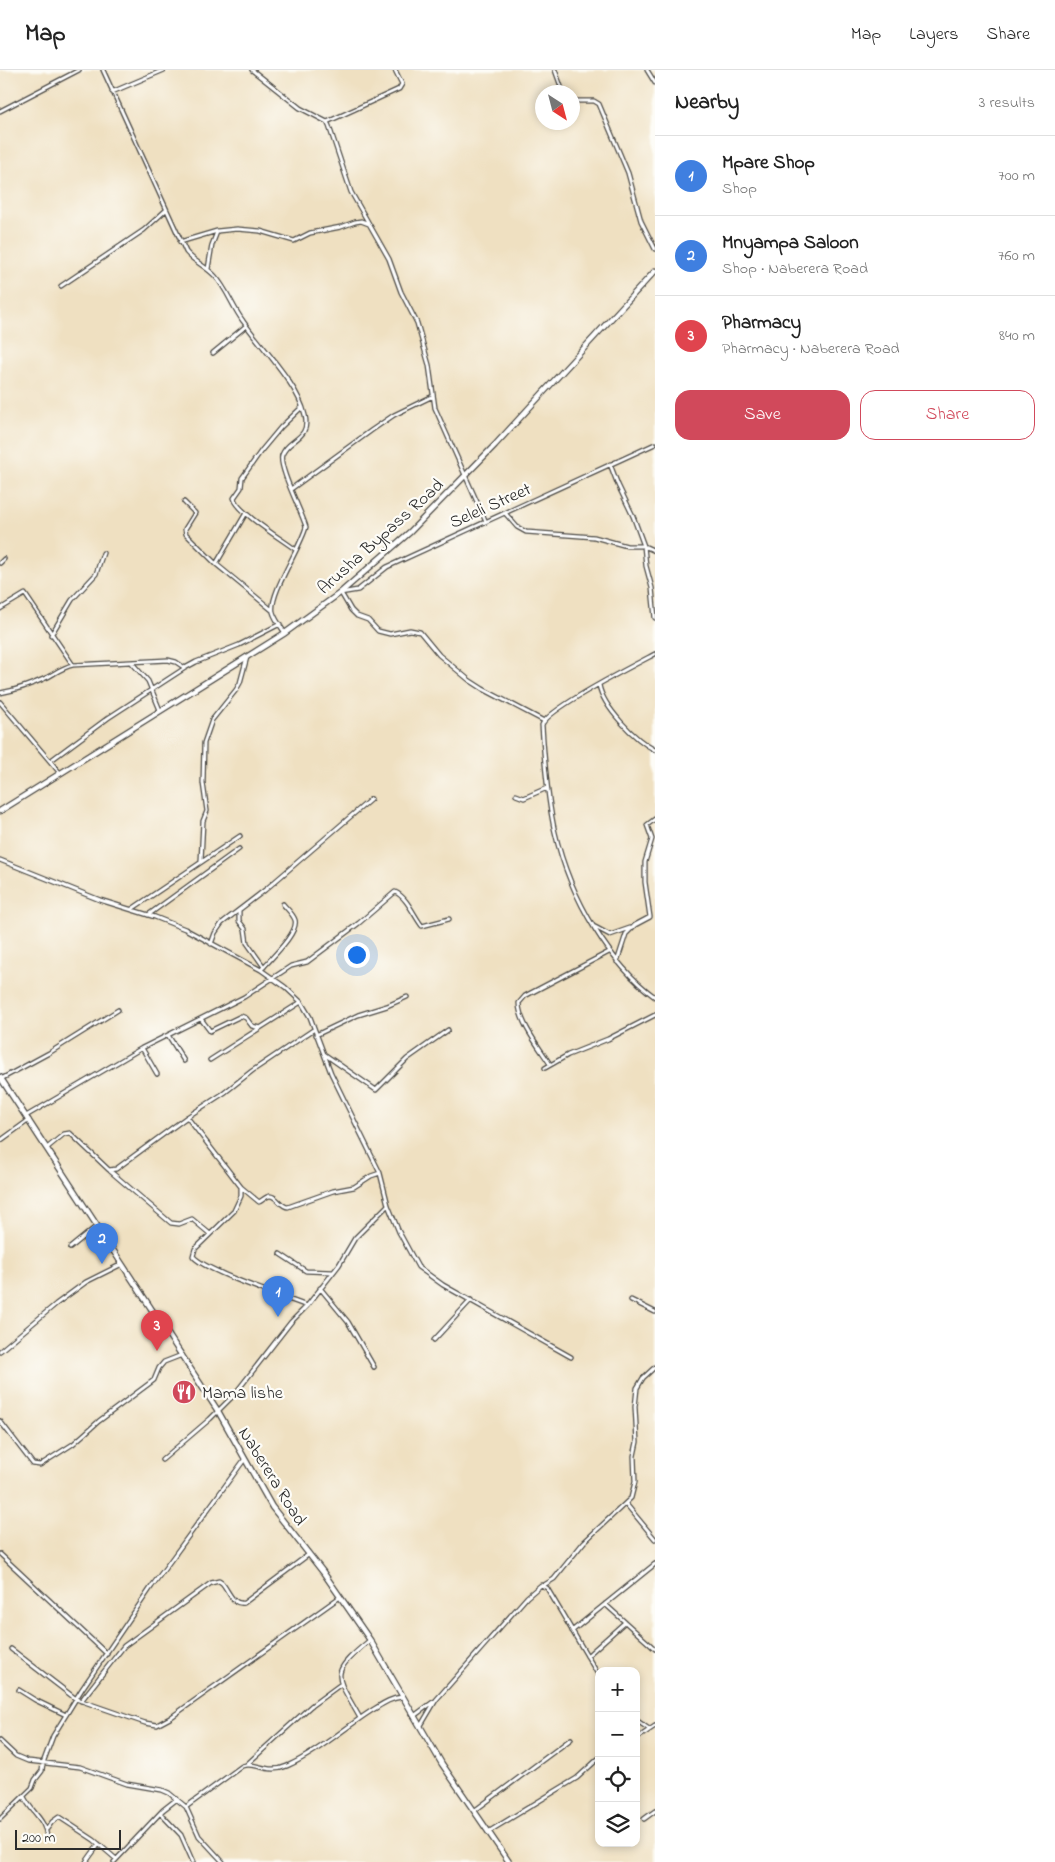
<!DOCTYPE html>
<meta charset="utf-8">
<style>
body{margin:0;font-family:"Indie Flower",sans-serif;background:#f2f2f2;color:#222}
.controls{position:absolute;right:15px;bottom:15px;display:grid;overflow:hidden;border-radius:10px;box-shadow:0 2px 8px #0003}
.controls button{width:45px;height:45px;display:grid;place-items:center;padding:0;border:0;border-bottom:1px solid #e0e0e0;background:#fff;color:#222;font:25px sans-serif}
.compass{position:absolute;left:535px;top:15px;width:45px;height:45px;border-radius:50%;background:#fff;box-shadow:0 2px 8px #0003;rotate:144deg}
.scale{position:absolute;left:15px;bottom:12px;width:106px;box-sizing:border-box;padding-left:5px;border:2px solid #2b2b2b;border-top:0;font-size:14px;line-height:18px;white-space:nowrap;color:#2b2b2b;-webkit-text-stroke:4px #fdfcf7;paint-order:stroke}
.you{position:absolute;left:356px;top:884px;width:18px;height:18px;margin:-12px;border:4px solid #fff;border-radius:50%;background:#1a73e8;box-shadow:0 0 0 8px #1a73e833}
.badge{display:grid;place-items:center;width:32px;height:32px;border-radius:50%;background:#d1495b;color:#fff;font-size:16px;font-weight:700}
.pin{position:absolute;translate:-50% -41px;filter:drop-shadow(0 1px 2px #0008)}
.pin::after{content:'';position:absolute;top:26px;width:18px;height:15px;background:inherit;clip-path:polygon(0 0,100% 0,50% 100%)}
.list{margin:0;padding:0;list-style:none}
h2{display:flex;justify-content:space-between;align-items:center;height:65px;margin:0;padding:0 20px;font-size:21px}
h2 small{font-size:16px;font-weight:400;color:#767676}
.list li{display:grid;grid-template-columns:32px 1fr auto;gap:15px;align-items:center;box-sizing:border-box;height:80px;padding:0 20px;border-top:1px solid #e0e0e0}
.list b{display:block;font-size:19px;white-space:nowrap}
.list p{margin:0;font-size:16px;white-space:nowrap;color:#767676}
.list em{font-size:16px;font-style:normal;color:#767676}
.actions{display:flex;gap:10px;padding:15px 20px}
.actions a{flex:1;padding:11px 0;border:1px solid #d1495b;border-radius:15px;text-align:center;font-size:18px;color:#d1495b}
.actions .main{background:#d1495b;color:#fff}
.icon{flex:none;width:28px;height:28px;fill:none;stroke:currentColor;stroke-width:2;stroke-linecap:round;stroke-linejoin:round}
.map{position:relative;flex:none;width:655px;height:1792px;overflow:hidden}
header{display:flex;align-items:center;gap:30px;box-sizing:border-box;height:70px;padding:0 25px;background:#fff;border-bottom:1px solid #e0e0e0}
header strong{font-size:24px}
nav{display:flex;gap:28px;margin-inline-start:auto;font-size:18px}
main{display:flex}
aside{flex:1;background:#fff}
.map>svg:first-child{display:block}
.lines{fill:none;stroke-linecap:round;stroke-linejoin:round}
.street-casing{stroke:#484642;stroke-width:5.5}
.secondary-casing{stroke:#484642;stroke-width:7}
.primary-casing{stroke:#484642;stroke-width:7}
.street{stroke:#fff;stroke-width:3}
.secondary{stroke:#fff;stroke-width:4.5}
.primary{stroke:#fff;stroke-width:4.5}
.labels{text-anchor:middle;stroke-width:4.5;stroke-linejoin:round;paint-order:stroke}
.street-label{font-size:18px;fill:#2b2b2b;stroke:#fdfcf7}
.poi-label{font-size:18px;fill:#2b2b2b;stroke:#fdfcf7;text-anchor:start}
</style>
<header>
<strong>Map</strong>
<nav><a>Map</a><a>Layers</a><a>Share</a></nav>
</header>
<main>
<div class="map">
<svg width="655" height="1792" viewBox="0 0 655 1792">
<rect width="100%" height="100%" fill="#fdfcf7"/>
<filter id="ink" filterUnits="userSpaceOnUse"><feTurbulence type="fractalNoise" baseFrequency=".02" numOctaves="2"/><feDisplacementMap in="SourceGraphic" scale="10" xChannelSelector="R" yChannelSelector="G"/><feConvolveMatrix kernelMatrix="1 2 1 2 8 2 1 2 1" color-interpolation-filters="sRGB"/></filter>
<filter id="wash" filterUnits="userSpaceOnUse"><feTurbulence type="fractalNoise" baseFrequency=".0096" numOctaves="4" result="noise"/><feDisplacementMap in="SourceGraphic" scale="20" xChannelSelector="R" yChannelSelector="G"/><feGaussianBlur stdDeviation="1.12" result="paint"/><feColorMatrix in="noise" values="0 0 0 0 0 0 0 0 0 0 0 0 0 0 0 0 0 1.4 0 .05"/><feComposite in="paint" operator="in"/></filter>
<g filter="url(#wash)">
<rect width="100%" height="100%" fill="#efe0c1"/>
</g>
<g filter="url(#ink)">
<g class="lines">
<g class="street-casing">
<path id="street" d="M103,0L186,182C194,192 206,196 215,206C227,219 232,236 243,251C261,277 298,314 305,345C311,370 288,368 282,385C278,397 302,442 306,457C301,477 269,524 273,542C275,549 281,557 285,563
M252,0L300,38L327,52L329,56L351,122L389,189L401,222L417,253L429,295L435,338L486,452
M555,0L563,22
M647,0L655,13
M112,22L164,0
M572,31H594L599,34L628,103L641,151L655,179
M0,41L79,0
M327,52L399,19L402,14L395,0
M180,172L217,161L237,159L260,161L294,171L310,163L341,157L355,152L361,151L369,154
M208,199L212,175L217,162
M61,216L144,160L166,140
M213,283L246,256
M610,394L618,415L633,446L644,476L646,496L652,518L655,548
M291,419L372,360L394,345L433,326
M184,432L195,443L185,459L186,464L216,494L272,540
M505,443L517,457L526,462L594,467L627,476H644L655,481
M296,480C283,470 237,442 234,428L241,418L242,408L261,381L281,357L302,337
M0,493L4,489
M216,494L246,443
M340,523L358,520L387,497L655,374
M341,523L351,540L357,546L368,550L378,561L390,564L410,560L420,562L439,585L469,610L483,619L544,651
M0,539L25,524L73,595
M51,565L72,530L96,504L103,483
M655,584C636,594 547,639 542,655C547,733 553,791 595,859C611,885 630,909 655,927
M132,593L148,611L160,640
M599,615C603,637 635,670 655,680
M0,623C17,620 33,614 48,607C57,602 63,597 73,595L168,590L176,592L185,598
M0,632L60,703
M50,691L108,648L185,598L196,592L239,575L280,554
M516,725L524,728L547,718
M0,790L100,830L155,847L185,859L261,900L285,917L301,932L310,947L331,1003L380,1103L388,1135L399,1162L418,1197L443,1215L571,1287
M201,791L203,751L207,741L203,713L204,673L212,650L236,620L240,613L247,587
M132,839L240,766
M239,841V851L245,859L247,873L264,897
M148,845L239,779
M595,857L610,865L630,858
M211,874L215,863L222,853L265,820L371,729
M617,892L626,864L635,855L650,847L645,812V792L652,769L647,755L655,749
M261,900C269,890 299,863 295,850C293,844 287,839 283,834
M201,949L210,961L241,946L246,948L252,956L260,958
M168,965L184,991
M316,965L358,945L387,936L407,927
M142,978L157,1004
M324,984L376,1020L407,989L448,960
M210,990L301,932
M550,994C539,977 519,952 519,933L525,926L609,882
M545,998L568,985L608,969L655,945
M1,1009L49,983L118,940
M26,1046L142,978L244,927L291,896L307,892L359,853L395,822C407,827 414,846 422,856L449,849
M187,1047L241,1117L259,1132C262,1131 266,1126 270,1126C277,1126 281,1137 288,1137L333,1121L354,1117L371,1106L380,1103
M0,1071L29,1050
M47,1078L64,1064L70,1063L109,1100L116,1099L187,1047L224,1023L252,1001L313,960
M110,1101L171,1153L179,1154L192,1149L210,1164
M241,1117V1126L234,1141L195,1179L193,1186C204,1201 284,1227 307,1236
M70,1178L97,1156
M280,1184L306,1201L333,1202
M320,1218L348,1252L374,1297
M631,1230L655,1242
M434,1270L471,1230
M0,1281L56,1234L86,1212L122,1194
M0,1351L33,1394L40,1395L73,1374L99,1351L154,1310L159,1298L164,1292L182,1285
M162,1390L210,1349L234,1325L291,1252L307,1236L339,1195L355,1168L388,1135
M626,1434L655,1469
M0,1484L107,1584
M544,1515L554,1509L584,1472L631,1428L635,1412L634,1386L637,1372L635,1337L637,1318L643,1308L655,1297
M605,1534L655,1579
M572,1561L655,1494
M11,1579L76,1629L145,1653L157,1655L170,1648L340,1527
M587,1586L625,1552
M19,1620L35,1630L66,1645
M81,1631L124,1576L211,1513L219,1511L222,1513C229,1521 232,1535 244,1533L308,1485
M414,1646L433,1632
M360,1648C335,1603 328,1605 370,1570
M636,1650L649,1659
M420,1657L436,1630L527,1527L541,1515L547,1518L599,1606
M636,1669L655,1656
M0,1671L16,1686L28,1691L80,1697L127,1714L162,1720L169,1723L186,1737L199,1766L223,1792
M246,1695L311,1636L341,1614
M24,1727C32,1743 46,1750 47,1768
M186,1737L242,1696C257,1691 267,1705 287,1696C318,1682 343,1659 371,1641C381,1635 390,1628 402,1627
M474,1741L571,1669
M160,1743L181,1765L193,1792
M0,1749L32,1718L35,1710L42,1701L43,1693L53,1666L82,1619L152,1516L244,1390
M644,1749L655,1741
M47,1759L52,1752L59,1747L94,1770L116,1789
M488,1762L577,1708L599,1688
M86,1792L99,1774
M114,1792L163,1740L177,1729"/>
</g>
<g class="secondary-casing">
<path id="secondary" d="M0,1007L218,1341L272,1437L323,1502L370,1570L442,1694L509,1792"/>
</g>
<g class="primary-casing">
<path id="primary" d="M0,741L285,563L340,523L410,462L495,375L655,201"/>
</g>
<use href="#street" class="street"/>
<use href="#secondary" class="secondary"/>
<use href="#primary" class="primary"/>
</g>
</g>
<defs>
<g id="restaurant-disc" transform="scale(1.25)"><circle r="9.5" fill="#d1495b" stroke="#fdfcf7"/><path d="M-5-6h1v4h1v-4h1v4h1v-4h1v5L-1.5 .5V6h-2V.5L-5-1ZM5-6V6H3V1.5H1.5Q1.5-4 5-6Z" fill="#fff"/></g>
</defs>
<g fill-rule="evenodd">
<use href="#restaurant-disc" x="184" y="1322"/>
</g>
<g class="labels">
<g class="street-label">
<text transform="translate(490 435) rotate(-24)" y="6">Seleli Street</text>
<text transform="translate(380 466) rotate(-42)" y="6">Arusha Bypass Road</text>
<text transform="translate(273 1406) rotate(58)" y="6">Naberera Road</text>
</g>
<g class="poi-label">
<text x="202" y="1328">Mama lishe</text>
</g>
</g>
</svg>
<div class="controls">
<button>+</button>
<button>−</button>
<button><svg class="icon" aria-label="locate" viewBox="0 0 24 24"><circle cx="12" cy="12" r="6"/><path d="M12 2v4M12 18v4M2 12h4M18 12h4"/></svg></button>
<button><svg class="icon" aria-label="layers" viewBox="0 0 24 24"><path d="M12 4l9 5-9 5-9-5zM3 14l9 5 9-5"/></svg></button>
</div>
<svg class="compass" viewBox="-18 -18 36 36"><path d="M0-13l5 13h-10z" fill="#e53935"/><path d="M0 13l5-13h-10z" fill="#767676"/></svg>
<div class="scale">200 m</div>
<div class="you"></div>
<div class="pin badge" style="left:278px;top:1247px;background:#3f7fe0">1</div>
<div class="pin badge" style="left:102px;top:1194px;background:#3f7fe0">2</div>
<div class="pin badge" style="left:157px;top:1281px;background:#e0444e">3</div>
</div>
<aside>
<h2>Nearby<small>3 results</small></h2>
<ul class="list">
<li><span class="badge" style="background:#3f7fe0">1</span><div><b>Mpare Shop</b><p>Shop</p></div><em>700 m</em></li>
<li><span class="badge" style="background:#3f7fe0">2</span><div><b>Mnyampa Saloon</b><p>Shop · Naberera Road</p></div><em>760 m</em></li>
<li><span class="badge" style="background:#e0444e">3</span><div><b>Pharmacy</b><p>Pharmacy · Naberera Road</p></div><em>840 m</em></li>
</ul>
<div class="actions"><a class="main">Save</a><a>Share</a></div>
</aside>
</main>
